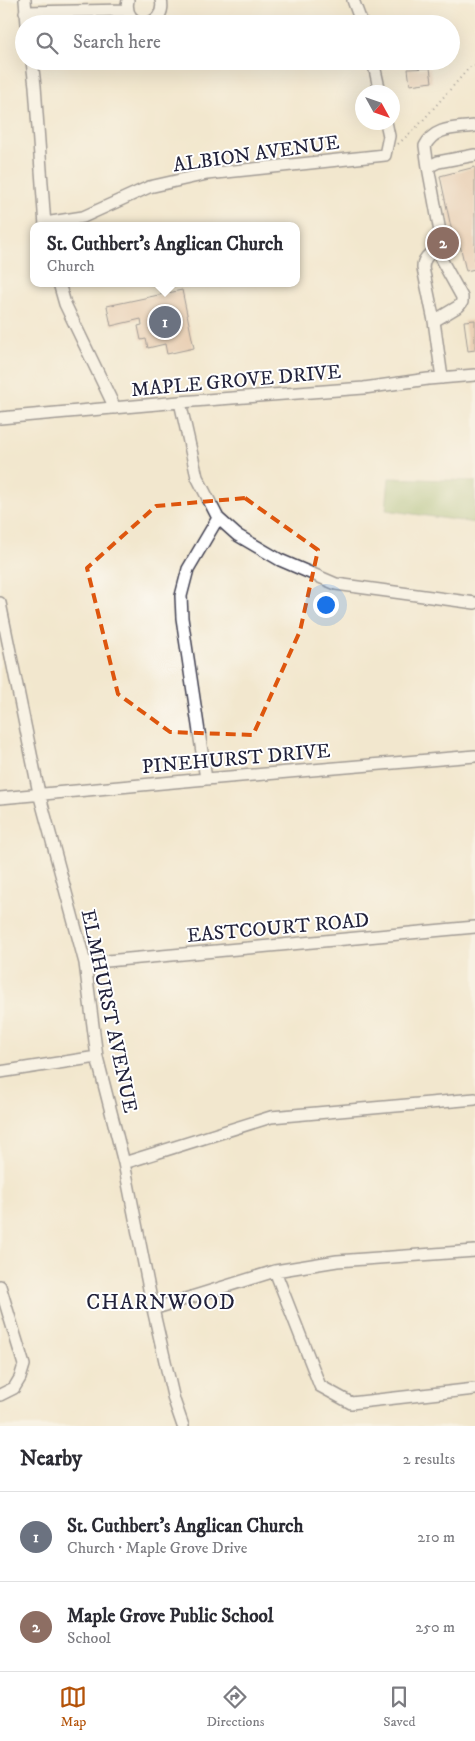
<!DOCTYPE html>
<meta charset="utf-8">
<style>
body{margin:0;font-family:"IM FELL DW Pica",serif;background:#f2f2f3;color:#2b2b33}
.compass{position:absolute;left:355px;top:85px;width:45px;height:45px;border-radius:50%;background:#fff;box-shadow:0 5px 20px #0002;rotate:130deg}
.you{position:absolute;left:325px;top:604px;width:18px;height:18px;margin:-12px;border:4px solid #fff;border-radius:50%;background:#1a73e8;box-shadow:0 0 0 8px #1a73e833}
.badge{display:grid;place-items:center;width:32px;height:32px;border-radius:50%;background:#b45309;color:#fff;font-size:16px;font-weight:700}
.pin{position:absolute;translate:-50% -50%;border:2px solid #fff;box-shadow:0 1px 5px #0006}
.popup{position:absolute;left:30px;top:222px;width:270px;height:65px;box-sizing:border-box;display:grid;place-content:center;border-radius:10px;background:#fff;filter:drop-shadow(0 1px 4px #0005);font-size:16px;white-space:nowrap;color:#7c7c81}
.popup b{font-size:19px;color:#2b2b33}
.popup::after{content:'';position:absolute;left:50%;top:100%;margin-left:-10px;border:10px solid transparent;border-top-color:#fff}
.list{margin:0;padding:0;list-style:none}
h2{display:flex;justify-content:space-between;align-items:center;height:65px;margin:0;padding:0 20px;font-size:21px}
h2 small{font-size:16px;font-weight:400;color:#7c7c81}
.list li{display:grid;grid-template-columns:32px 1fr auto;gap:15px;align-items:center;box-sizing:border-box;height:90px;padding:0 20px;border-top:1px solid #e1e1e2}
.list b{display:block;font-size:19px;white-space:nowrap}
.list p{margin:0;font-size:16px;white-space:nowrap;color:#7c7c81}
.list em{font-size:16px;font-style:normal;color:#7c7c81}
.icon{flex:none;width:28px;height:28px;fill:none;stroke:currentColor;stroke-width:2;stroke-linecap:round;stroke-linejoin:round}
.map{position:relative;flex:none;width:475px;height:1426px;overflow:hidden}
.search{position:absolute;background:#fff;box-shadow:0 5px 20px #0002;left:15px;right:15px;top:15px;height:55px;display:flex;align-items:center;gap:12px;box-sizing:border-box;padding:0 18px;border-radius:28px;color:#7c7c81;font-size:19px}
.sheet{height:245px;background:#fff}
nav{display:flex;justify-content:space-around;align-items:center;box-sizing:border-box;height:70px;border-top:1px solid #e1e1e2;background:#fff;font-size:14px;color:#7c7c81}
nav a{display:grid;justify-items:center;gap:2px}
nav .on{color:#b45309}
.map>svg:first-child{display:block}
.forest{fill:#92b367;stroke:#5a6a51}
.building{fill:#deb498}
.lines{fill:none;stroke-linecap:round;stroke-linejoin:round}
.minor-casing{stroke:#414051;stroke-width:14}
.path{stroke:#414051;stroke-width:2;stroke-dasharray:1 4;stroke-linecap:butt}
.minor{stroke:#fff;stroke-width:11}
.marked{fill:none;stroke:#de560e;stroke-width:4;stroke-dasharray:10 6;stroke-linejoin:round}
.labels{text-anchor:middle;stroke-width:4;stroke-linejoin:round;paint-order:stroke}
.street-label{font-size:20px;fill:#22223b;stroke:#fff}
.neighbourhood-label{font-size:21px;letter-spacing:1px;fill:#22223b;stroke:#fff}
</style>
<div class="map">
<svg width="475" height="1426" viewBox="0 0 475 1426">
<rect width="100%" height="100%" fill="#fff"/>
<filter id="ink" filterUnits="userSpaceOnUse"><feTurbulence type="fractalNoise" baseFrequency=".02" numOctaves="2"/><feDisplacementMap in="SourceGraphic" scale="10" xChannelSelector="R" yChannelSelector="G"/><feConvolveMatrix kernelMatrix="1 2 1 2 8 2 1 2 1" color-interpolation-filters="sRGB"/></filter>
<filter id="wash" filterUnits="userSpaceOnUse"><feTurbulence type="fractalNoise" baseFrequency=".0096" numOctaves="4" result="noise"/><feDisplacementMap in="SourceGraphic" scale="20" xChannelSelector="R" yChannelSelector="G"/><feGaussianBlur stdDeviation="1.12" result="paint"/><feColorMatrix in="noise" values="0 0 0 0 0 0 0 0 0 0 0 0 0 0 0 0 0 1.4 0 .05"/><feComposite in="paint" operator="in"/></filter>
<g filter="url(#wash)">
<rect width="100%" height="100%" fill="#f2e7ce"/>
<path class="forest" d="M389,478L475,481V523L386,510Z"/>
<g id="blocks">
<path class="building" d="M430,68L432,82L410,85L408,69Z
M475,167V269L466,271L460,245L455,246L440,176Z
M182,290L194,348L167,354L165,344L148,348L146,339L141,340L138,326L142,325L141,319L111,326L107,306Z
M475,320V350L468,351L464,321Z"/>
</g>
</g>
<g filter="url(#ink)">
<use href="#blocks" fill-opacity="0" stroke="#414051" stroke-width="1"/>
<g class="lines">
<g class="minor-casing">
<path id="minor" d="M25,0L27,24
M128,0C125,14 133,23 147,24C158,20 164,12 161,0
M353,0L362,24
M25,12L128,10
M32,61L35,86L45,226
M373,61L380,92
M428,167L425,146C435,126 456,129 475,126
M45,223L83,217L149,187L207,174L385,155L389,136L386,122
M436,250C428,255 423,258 423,268L434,321L442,378
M59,283L65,304L115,408
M434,321L459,306L462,302V297L436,250L441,237L428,167L438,162L475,155
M180,402L197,477L218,518L237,535L280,560L336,584L475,603
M0,418L180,402L364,388L428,379L475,375
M0,603L39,793L85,963L97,1057L124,1163L153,1309L174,1400L183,1426
M206,779L182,618L181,596L188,569L218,518
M0,798L206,779L475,756
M85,963L475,927
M0,1072L97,1057
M124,1163L271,1117L475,1099
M275,1271L320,1386L351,1403L475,1389
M0,1286L24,1365L20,1378L14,1388L0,1395
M153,1309L275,1271L337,1261L475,1251"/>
</g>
<path class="path" d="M398,144L418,126L470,67L475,66"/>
<use href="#minor" class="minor"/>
</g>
</g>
<path d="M0 0H475V1426H0ZM245,498L318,550L300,631L253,735L170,732L118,694L87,568L156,506Z" fill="#f2e7ce" fill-opacity=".55" fill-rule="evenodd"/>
<path class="marked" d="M245,498L318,550L300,631L253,735L170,732L118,694L87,568L156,506Z"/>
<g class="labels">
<g class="street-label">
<text transform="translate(256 153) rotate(-8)" y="7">ALBION AVENUE</text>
<text transform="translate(236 380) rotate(-5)" y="7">MAPLE GROVE DRIVE</text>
<text transform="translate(236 758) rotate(-5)" y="7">PINEHURST DRIVE</text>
<text transform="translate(278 927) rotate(-5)" y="7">EASTCOURT ROAD</text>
<text transform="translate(110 1011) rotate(78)" y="7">ELMHURST AVENUE</text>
</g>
<g class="neighbourhood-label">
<text x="161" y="1309">CHARNWOOD</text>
</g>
</g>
</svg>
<svg class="compass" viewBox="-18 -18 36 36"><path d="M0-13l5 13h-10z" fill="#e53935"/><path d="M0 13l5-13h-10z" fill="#7c7c81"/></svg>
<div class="you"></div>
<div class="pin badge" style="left:165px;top:322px;background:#6b7280">1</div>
<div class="popup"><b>St. Cuthbert's Anglican Church</b>Church</div>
<div class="pin badge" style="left:443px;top:243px;background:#8d6e63">2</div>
<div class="search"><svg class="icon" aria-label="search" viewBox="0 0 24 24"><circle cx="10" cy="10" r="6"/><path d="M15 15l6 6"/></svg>Search here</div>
</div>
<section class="sheet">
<h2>Nearby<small>2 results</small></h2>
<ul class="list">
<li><span class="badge" style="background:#6b7280">1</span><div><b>St. Cuthbert's Anglican Church</b><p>Church · Maple Grove Drive</p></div><em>210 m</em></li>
<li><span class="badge" style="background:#8d6e63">2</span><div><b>Maple Grove Public School</b><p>School</p></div><em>250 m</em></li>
</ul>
</section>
<nav>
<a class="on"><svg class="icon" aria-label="map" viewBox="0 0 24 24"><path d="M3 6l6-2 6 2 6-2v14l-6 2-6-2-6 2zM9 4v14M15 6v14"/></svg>Map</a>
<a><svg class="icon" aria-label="directions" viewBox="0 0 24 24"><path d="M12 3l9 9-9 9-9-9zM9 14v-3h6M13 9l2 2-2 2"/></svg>Directions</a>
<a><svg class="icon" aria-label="saved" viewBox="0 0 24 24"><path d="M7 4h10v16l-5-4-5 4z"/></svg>Saved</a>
</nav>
